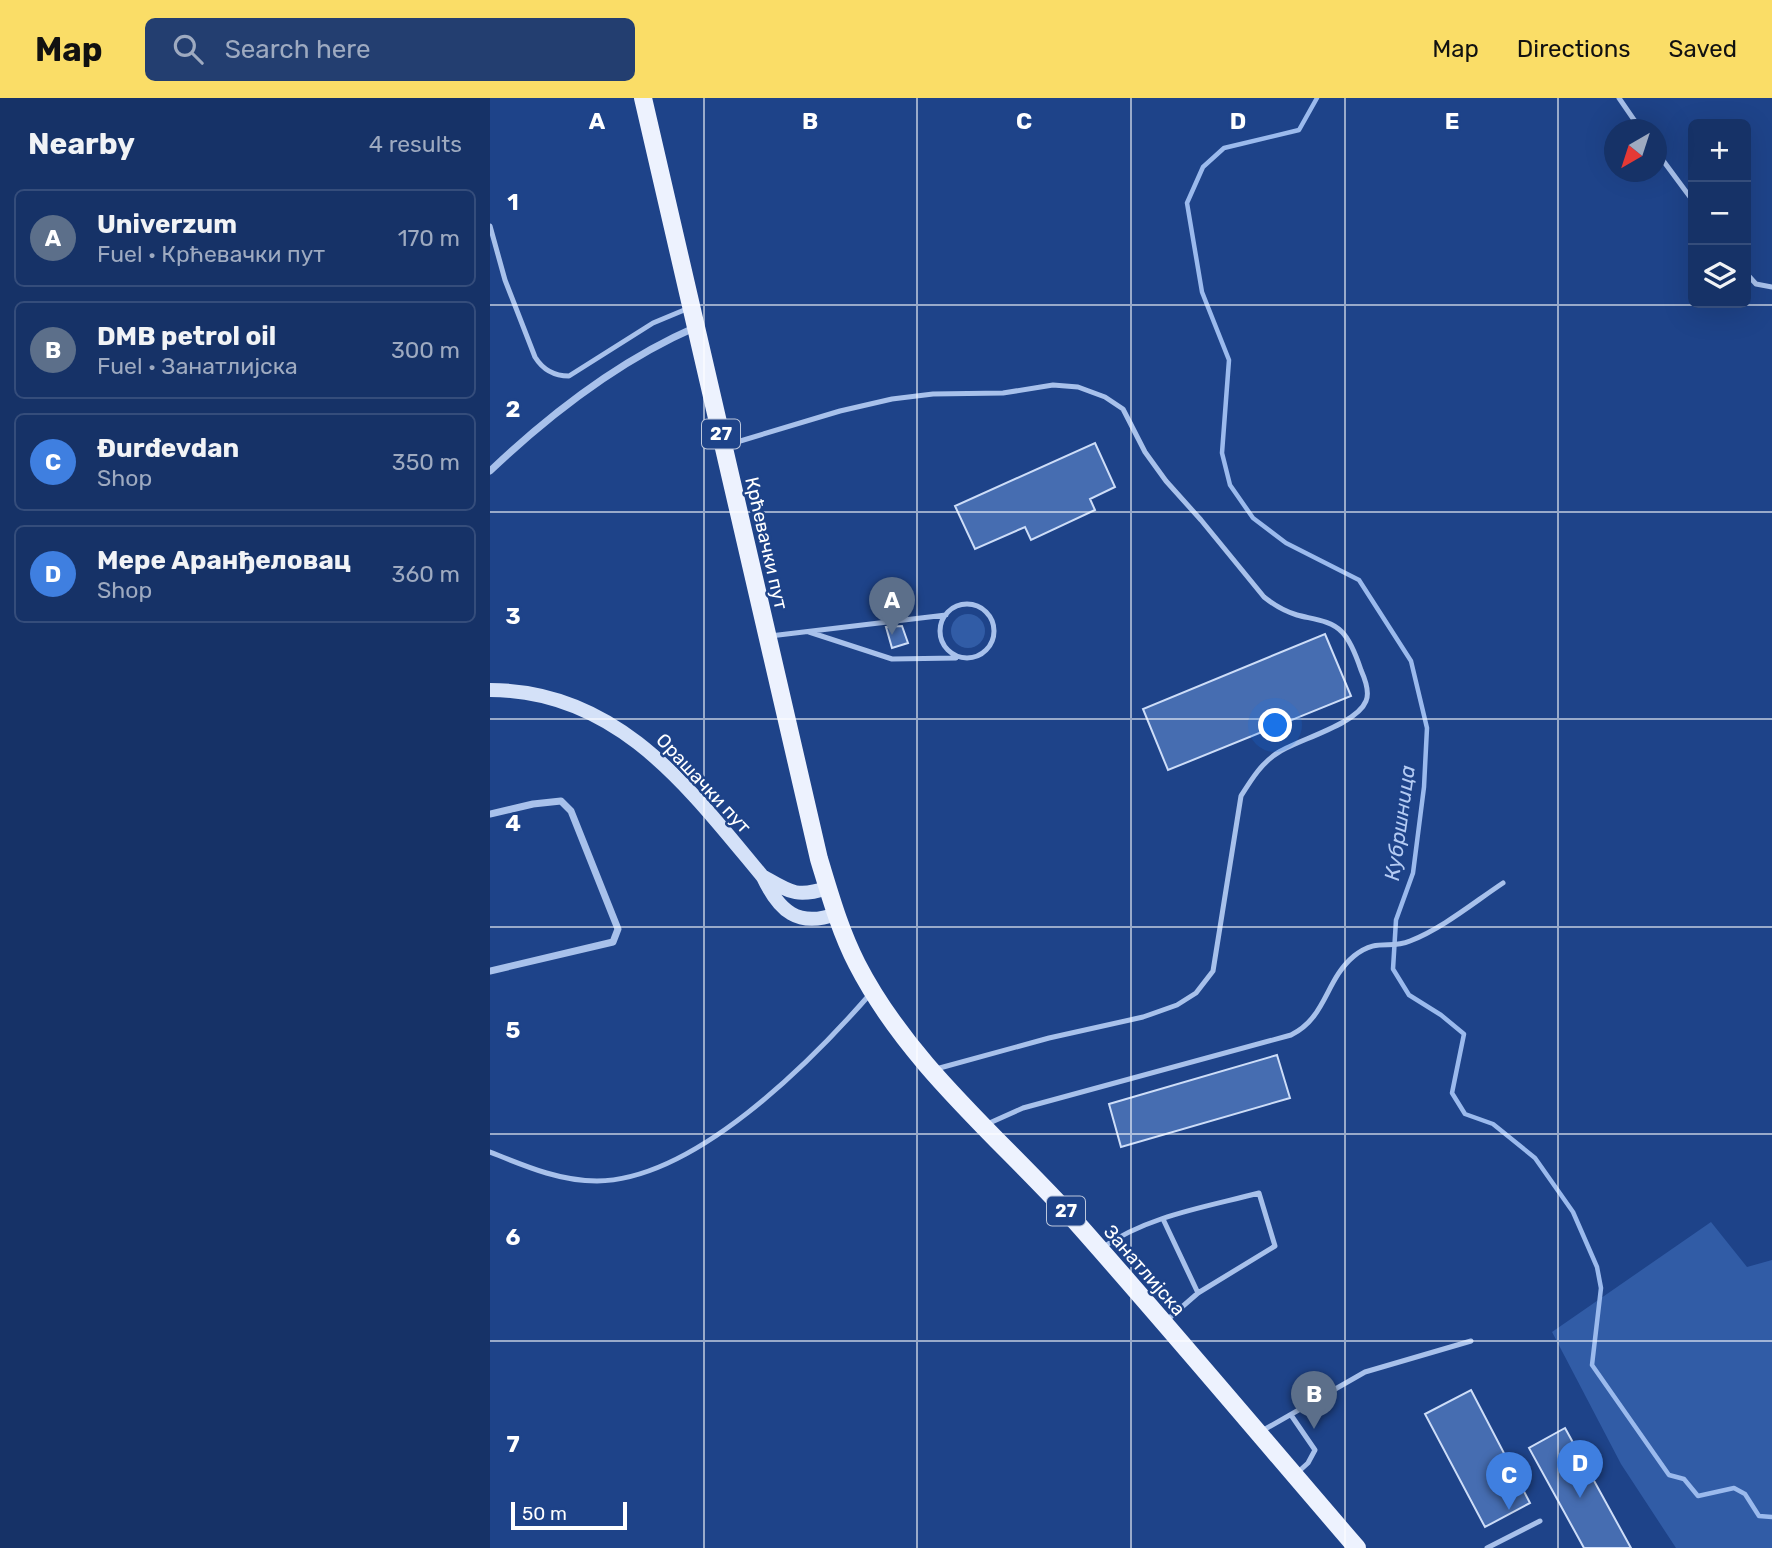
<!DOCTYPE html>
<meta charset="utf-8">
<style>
body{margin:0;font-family:Rubik,sans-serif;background:#233e70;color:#f1f3f6}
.controls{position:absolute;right:21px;top:21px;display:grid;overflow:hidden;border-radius:10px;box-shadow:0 7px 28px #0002}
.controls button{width:63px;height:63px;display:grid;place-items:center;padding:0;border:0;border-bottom:2px solid #354d7b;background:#163267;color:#f1f3f6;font:35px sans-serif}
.compass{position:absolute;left:1114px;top:21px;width:63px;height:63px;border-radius:50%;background:#163267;box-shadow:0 7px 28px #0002;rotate:219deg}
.scale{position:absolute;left:21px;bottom:18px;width:116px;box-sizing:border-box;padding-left:7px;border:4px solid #fff;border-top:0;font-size:19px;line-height:24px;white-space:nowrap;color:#fff;-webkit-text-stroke:5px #1e4389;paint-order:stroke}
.you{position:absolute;left:786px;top:628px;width:24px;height:24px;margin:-18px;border:5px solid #fff;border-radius:50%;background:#1a73e8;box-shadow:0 0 0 10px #1a73e833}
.badge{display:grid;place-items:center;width:46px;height:46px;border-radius:50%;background:#fadd67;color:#fff;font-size:23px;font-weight:700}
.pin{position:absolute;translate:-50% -58px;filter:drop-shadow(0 2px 4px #0008)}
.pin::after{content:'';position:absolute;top:37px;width:24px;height:21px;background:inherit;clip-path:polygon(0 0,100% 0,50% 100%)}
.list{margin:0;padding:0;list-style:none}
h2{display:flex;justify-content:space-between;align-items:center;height:91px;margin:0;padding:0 28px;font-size:30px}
h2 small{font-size:23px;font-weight:400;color:#9eaac0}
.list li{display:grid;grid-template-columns:46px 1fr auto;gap:21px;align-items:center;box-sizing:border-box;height:98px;margin:0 14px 14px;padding:0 14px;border:2px solid #354d7b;border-radius:10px}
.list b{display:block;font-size:26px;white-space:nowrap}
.list p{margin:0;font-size:23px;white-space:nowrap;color:#9eaac0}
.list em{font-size:23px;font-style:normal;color:#9eaac0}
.icon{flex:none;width:38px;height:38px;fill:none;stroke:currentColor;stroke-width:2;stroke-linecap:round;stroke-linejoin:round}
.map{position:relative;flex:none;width:1282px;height:1450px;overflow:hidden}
header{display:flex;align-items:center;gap:42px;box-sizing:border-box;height:98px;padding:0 35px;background:#fadd67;color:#111}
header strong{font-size:33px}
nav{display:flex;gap:38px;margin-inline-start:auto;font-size:24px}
.search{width:490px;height:63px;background:#233e70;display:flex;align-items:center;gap:18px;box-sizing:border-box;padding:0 24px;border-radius:10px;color:#9eaac0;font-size:26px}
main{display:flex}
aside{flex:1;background:#163267}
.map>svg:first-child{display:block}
.green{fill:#315ca6}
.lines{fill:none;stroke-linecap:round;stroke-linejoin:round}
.stream{stroke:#9bbaed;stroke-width:4.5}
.building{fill:#466db1;stroke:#cdddf8;stroke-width:2}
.service{stroke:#a8c1eb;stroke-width:5}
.minor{stroke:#a8c1eb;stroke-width:7}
.secondary{stroke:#d4e1f8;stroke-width:14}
.primary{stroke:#edf2fe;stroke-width:18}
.grid{fill:none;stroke:#fff;stroke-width:2;stroke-opacity:0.55}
.labels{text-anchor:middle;stroke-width:5;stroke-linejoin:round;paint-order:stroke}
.shield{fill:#1e4389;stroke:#bcc7dc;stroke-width:2}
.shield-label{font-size:18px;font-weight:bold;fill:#fff}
.street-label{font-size:19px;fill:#fff;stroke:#1e4389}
.water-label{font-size:21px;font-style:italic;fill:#b4cbf3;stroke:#1e4389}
.grid-label{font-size:23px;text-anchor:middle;font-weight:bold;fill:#fff;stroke:#1e4389;stroke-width:5;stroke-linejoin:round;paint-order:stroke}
</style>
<header>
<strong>Map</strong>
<div class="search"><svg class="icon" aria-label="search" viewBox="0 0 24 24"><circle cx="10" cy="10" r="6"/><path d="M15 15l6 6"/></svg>Search here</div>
<nav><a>Map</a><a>Directions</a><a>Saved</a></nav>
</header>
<main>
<aside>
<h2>Nearby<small>4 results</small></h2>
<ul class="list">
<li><span class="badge" style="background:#5c6f8a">A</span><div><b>Univerzum</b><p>Fuel · Крћевачки пут</p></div><em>170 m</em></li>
<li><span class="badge" style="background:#5c6f8a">B</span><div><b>DMB petrol oil</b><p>Fuel · Занатлијска</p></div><em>300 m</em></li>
<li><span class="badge" style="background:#3f7fe0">C</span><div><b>Đurđevdan</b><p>Shop</p></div><em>350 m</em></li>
<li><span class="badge" style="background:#3f7fe0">D</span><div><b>Мере Аранђеловац</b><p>Shop</p></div><em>360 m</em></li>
</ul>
</aside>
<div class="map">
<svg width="1282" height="1450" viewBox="0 0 1282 1450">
<rect width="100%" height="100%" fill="#1e4389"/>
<path class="green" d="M461 533a17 17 0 1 1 34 0a17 17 0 1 1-34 0Z
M1221,1124L1257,1169L1282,1162V1450H1186L1131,1366L1062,1234Z"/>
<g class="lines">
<path class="stream" d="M827,0L809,32L734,50L713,69L697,105L712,194L739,262L732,355L740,387L763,420L796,445L869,482L921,563L937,630L934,689L923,775L906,822L903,871L919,897L951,917L974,936L962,995L975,1016L1003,1026L1045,1060L1083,1114L1107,1169L1111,1190L1102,1267L1179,1377L1194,1381L1208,1398L1244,1390L1255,1396L1269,1418L1282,1419"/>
</g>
<path class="building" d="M605,345L625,389L600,401L605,412L541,442L535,429L485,451L465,408Z
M407,510L409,517L393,519L392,515Z
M412,528L418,545L402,550L396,529Z
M835,536L861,598L678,672L653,611Z
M787,957L800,1000L631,1049L619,1006Z
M981,1292L1040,1405L995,1429L935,1316Z
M1075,1330L1141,1450H1094L1039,1350Z"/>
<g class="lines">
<path class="service" d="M1129,0L1151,32
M1166,53L1203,103
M0,128L15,182L45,259C53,272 64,278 79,278L163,225L199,210
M1256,175L1266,186L1282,189
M237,347L350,313L402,301L443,296L513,295L563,287L588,289L615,299L633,311L655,354L676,383L711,422L774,499C784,507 794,513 807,517C821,521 841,522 852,534C861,543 867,560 871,572C875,581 880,594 876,603C867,626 810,641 789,654C772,664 761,682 751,698L723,873L706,895L687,907L653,919L559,940L446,971
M450 533a27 27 0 1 1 54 0a27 27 0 1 1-54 0Z
M319,534L402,561L466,560
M280,538L456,517
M495,1027L533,1010L801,937C837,919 835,882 864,858C888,839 899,852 920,843C953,830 983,805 1013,785
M0,1054C35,1068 69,1083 107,1083C204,1082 320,965 381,895
M673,1121L708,1195
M612,1150C657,1118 716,1109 769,1095L785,1148L708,1195L677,1222
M801,1317L825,1352L818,1365L807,1375
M770,1334L875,1274L981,1243
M997,1450L1050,1423"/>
<path class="minor" d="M0,373C60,316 130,262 206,229
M0,716L43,706L71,703L81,713L128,831L123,844L0,873"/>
<path class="secondary" d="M0,592C128,592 199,690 273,779C289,813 308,830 346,816
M274,779C300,794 307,800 337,790"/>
<path class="primary" d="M153,0L329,761C340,797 350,833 367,866C419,967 511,1041 586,1124C681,1231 773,1341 867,1450"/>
</g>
<path class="grid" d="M214,0V1450M427,0V1450M641,0V1450M855,0V1450M1068,0V1450M0,207H1282M0,414H1282M0,621H1282M0,829H1282M0,1036H1282M0,1243H1282"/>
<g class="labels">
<g class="shield">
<rect x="212" y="321.5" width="38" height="29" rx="5"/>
<rect x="557" y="1098.5" width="38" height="29" rx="5"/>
</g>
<g class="shield-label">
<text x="231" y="342">27</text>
<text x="576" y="1119">27</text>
</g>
<g class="street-label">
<text transform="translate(277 445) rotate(77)" y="7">Крћевачки пут</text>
<text transform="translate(214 685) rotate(47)" y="7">Орашачки пут</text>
<text transform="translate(655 1172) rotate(49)" y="7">Занатлијска</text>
</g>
<g class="water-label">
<text transform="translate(910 725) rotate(-82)" y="7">Кубршница</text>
</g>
</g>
<g class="grid-label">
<text x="107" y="31">A</text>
<text x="320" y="31">B</text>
<text x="534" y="31">C</text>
<text x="748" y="31">D</text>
<text x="962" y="31">E</text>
<text x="23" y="112">1</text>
<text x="23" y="319">2</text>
<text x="23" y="526">3</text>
<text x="23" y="733">4</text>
<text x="23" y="940">5</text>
<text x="23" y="1147">6</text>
<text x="23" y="1354">7</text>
</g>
</svg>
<div class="controls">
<button>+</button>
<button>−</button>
<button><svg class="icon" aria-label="layers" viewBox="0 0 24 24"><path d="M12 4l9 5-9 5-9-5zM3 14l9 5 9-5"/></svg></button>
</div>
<svg class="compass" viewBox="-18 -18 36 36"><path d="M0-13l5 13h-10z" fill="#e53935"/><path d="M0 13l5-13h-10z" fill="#9eaac0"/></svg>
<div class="scale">50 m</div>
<div class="you"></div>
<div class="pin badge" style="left:402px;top:537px;background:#5c6f8a">A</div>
<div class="pin badge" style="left:824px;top:1331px;background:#5c6f8a">B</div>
<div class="pin badge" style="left:1019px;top:1412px;background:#3f7fe0">C</div>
<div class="pin badge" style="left:1090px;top:1400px;background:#3f7fe0">D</div>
</div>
</main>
